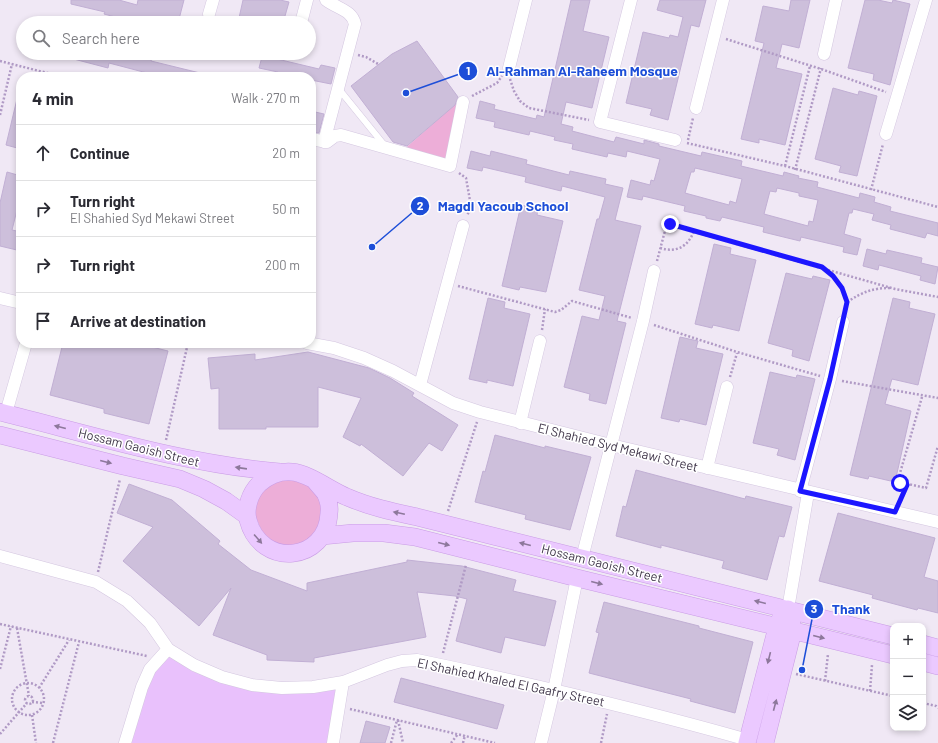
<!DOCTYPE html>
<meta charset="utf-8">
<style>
body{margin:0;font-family:Barlow,sans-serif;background:#f2f2f3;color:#2b2b33}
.controls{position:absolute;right:12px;bottom:12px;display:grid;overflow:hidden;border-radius:8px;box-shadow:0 2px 6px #0003}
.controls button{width:36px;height:36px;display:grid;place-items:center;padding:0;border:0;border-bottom:1px solid #e1e1e2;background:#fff;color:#2b2b33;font:20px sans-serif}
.stop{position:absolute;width:12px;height:12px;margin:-9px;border:3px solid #1c16ff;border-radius:50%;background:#fff}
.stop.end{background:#1c16ff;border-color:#fff;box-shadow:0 1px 4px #0008}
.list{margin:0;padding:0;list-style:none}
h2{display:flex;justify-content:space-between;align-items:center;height:52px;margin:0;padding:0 16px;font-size:17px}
h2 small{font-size:13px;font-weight:400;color:#7c7c81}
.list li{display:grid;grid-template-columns:26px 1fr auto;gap:12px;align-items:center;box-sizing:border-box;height:56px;padding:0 16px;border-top:1px solid #e1e1e2}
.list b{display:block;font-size:15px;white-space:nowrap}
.list p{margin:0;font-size:13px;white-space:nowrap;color:#7c7c81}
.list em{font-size:13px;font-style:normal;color:#7c7c81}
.icon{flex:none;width:22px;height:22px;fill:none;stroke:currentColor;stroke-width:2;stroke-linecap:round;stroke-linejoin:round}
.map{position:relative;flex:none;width:938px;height:743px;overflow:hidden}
.search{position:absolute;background:#fff;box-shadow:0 2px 6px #0003;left:16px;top:16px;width:300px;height:44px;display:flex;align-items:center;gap:10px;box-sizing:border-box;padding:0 14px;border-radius:22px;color:#7c7c81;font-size:15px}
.panel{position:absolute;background:#fff;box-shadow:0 2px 6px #0003;left:16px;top:72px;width:300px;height:276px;border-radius:16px}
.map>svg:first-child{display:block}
.green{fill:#edaed8}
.sand{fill:#e9c1fc}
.building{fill:#cdbfdb;stroke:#c1afd4;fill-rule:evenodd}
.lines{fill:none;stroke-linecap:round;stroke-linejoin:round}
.lane-casing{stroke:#d4c7e0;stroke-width:7}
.street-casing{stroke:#d4c7e0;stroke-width:13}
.secondary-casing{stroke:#c99ce5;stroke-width:18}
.path{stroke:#b09ac5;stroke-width:2.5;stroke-dasharray:2 2;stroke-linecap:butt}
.lane{stroke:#fff;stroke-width:6}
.street{stroke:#fff;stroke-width:12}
.secondary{stroke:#ebc9ff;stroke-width:17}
.oneway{fill:#8d789b}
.route{stroke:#1c16ff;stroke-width:5}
.labels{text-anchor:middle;stroke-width:3;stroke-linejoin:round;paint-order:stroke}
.street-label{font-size:13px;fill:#40364a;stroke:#fff}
.leader{fill:none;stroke:#1d4ed8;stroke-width:1.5}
.callout-dot{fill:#1d4ed8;stroke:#fff;stroke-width:1.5}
.mark-label{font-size:12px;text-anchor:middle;font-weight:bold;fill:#fff}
.callout-label{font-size:14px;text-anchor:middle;font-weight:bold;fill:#1d4ed8;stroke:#fff;stroke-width:3;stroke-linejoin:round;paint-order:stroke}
</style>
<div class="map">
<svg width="938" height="743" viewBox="0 0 938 743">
<rect width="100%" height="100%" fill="#f0e8f5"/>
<path class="green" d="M460,100L450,166L401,152Z
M304,475L330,507L312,547L271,550L248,501L255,488Z"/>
<path class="sand" d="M168,649L252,685L343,682L333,743H125L142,687Z"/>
<path class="building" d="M71,0H119L137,5L138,0H184L178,23H122L123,19L104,14L105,12L71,4Z
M243,0H280L289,2L283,23H261L239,18Z
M571,0H590L583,31L609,37L592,108L566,102L561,124L573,127L572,131L614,142L616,137L644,144V140L659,144V146L701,156L702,152L742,161L741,166L783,176L784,172L799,176L798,178L818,182L817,187L859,198L860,193L875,197L874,202L891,207L890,211L938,223V236L927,233L925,238L890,229L891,225L872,220L874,214L853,209L852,213H849L844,234L861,239L857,255L843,252L844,247L801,237L800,241L763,232L764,227L722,217L720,221L706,218V216L684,211L685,206L643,196L642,200L627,197L631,180L650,185L651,180L654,181L660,159L627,151L626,157L608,153L607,157L572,149L573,144L554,140L555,137L530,131L529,135L494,127L495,122L476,118L480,101L495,105L494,109L536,119L537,115L544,117ZM695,168L742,179L736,203L730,201L729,205L685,193L691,172H694ZM777,188L799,193V196L818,200L813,222L809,221L808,226L764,214L770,191L776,192Z
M660,0H706L699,27L691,25L668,120L650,115L652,109L626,103L643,32L669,38L670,35L678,37L683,17L657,10Z
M791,0H810L799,48L782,44L776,68L802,74L785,145L759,139V143L741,139L764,43L755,41L763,6L789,11Z
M865,0H878L892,3L893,0L910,4L890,85L873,80L874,74L848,68Z
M417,41L458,97L455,105L407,146L393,142L351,86L392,54Z
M67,53H139L152,56L151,61L200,73V77H150L151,74L109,63L108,68L66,57Z
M263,53H278L277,59L319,69L321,65L335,68L331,84L311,80V77H277L278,72L259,68Z
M833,88L858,95L859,91L877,96L857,176L839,172L841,166L815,159Z
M17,99L21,100V149L6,145Z
M311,111L324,114L319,133L311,132Z
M471,151L490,156L491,151L527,160L526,164L569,175L570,171L606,179L605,184L623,188L615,220L641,226L617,321L626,323L606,404L589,400L590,394L564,387L582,316L599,320L605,296L579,290L597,219H599L605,197L562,186L561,191L525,182L526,177L483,167L482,171L467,168Z
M7,172L21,176V194L12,230L21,232V251L0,246V203Z
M521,205L538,209L537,215L563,221L546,292L520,287L519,290L502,286Z
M714,244L731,248L730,254L756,260L739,331L713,325L712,328L695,324Z
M867,249L886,254L887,250L922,258L921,263L938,267L935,284L920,280L921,276L879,265L878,270L863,266Z
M786,273L812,279L813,276L830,280L809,361L792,356L793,350L768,343Z
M488,298L505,302L504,308L530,314L513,386L487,380V383L469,379Z
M893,298L910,302L909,308L935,314L918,385L892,379L891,382L885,404L911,411L895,482L869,476L868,479L850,475Z
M680,337L698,341L696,348L723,354L706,425L680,419L679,422L661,418Z
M63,343H136L168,351L149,424L104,413V409L50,395Z
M308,352L369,368L390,378L414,393L412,396L458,425L442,451L429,443L403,476L361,444L360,446L343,437L361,398L318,387V427H266V429H219V388L211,389L208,358L255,354V360Z
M770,372L796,378L797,375L815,379L795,460L777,455L779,449L753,443Z
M495,435L545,448V446L591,457L570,530L525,519L526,515L475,502L483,471L485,472Z
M636,470L745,499L746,496L792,507L784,537L779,536L767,580L722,568L724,561L661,545V548L616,536L623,506L626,507Z
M129,484L172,500L220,541L218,544L251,570L307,591V583L407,562V560L462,566L516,580L513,591L556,601L545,646L505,637L501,653L456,641L467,599L455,596L417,592L426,637L314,658V662L267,660V655L213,635L231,588L199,626L123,561L153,527L117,513Z
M838,513L935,538L924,577L938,581V613L918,608L917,610L872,598L873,595L819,581Z
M604,602L699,626V628L753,642L735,713L690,701L691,699L589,673L599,633L596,632Z
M401,678L504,705L497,729L394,702Z
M366,721L390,727L385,743H360Z"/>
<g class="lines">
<g class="lane-casing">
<path id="lane" d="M338,88L385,146"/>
</g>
<g class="street-casing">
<path id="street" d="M631,0L600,122L675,140
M209,14L213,0
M301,23L307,0
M824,54L836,0
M509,68L526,0
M696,108L723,0
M886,134L926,0
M311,139L327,142L335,136L341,135L450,166L463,102
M324,142L355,24C352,10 338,9 326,0
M0,298L21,303
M307,343L334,348L364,358L393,371L453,403L480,412L611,445L938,522
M420,385L463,226
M6,413L26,343
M520,423L540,341
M707,468L727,387
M800,491L830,379L843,322
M0,556L96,582L127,601L150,623L168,649L194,665L222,677L252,685L282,688L313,687L343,682L387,665L402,661L417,660C528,683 639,709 748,740
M582,558L643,321L654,271
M788,609L808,493
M125,743L142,687L150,669L168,649
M333,743L343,682
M541,743L554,690L577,578"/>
</g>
<g class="secondary-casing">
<path id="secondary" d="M0,412C93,435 184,464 280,472
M0,435L123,466L180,479L204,489L226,501L247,516
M315,481C318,485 322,489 325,493C328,499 330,507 329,513C327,562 261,569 248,520C245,508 250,493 259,484C268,476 280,471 292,472C308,473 332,491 347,497C370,507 394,512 417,517L893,636
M322,536L353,533H384L415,537L577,578L893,655
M923,644L938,648
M923,662L938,666
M747,743L777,627L781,617L788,609L791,619L793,631L765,743"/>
</g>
<path class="path" d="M726,39L821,69L886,92
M358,55L366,57L378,64
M0,61L63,77
M510,79L514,91L520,101L529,108L589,120
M472,96L497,83L502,76
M0,115L12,64
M688,140L693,118
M687,143L785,166L938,207
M785,166L810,66
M795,170L821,68
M459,173L466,178L471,206L467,216
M871,190L883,144
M660,248C676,253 688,247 694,231
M657,261L666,227L670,225L895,289L938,297
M824,269C834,277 845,288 847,301C847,304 845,308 845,311
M458,286L555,312L561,310L572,301L632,318
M847,302C863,292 872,288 891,288
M654,325L737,352L820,376
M542,330L545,309
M730,377L737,353
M842,381L938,398
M922,397L898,480L899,482L926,488L938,446
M166,440L188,343
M901,501L907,485
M448,511L477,422
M98,572L120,479
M0,624L147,656
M17,628L29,696
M443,653L466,565
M0,669L11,626
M796,674L893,696
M825,681L828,654
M12 699a16 16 0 1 1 32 0a16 16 0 1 1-32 0Z
M39,688L69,640
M870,691L872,665
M25 700a4 4 0 1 1 8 0a4 4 0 1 1-8 0Z
M32,702L43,703
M923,703L936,706L938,708
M350,709L495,743
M32,715L36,743
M398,720L403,743
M0,734L27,703
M53,743L79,642
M391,743L397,720
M451,743L458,734
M463,743L465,735
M601,743L607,714"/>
<use href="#lane" class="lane"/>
<use href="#street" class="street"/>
<use href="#secondary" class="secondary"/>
</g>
<defs><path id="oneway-solid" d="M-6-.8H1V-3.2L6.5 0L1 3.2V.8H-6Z"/></defs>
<g class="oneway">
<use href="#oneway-solid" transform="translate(60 427) rotate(-166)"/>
<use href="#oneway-solid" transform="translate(106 462) rotate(14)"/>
<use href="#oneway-solid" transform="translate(241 468) rotate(-172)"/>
<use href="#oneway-solid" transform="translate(399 513) rotate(-168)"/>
<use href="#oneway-solid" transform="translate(258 539) rotate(49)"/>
<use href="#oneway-solid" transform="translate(444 544) rotate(14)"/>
<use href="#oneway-solid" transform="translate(525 544) rotate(-166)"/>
<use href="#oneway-solid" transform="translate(597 583) rotate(14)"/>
<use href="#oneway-solid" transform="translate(760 602) rotate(-166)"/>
<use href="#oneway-solid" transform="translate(819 637) rotate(14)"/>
<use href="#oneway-solid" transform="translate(769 658) rotate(104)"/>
<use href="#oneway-solid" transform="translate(775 705) rotate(-75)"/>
</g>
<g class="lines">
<path class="route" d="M670,224L822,267L833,276L842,288L847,302L830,379L800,491L895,512L907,485L900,483"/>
</g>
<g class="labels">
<g class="street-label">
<text transform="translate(139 447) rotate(14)" y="5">Hossam Gaoish Street</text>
<text transform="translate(618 447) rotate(14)" y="5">El Shahied Syd Mekawi Street</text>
<text transform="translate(602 563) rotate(14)" y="5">Hossam Gaoish Street</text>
<text transform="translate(511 682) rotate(12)" y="5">El Shahied Khaled El Gaafry Street</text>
</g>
</g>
<path class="leader" d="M406 93L468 71M372 247L420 206M802 670L814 609"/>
<g class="callout-dot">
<circle cx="406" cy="93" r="4"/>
<circle cx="372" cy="247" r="4"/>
<circle cx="802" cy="670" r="4"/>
<circle cx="468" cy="71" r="10"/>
<circle cx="420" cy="206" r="10"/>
<circle cx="814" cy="609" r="10"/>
</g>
<g class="mark-label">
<text x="468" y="75">1</text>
<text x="420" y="210">2</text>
<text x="814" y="613">3</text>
</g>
<g class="callout-label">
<text x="582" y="76">Al-Rahman Al-Raheem Mosque</text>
<text x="503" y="211">Magdi Yacoub School</text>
<text x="851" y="614">Thank</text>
</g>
</svg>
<div class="controls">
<button>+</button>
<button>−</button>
<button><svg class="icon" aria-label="layers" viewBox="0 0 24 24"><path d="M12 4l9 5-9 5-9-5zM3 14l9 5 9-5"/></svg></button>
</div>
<div class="stop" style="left:900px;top:483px"></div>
<div class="stop end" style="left:670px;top:224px"></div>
<div class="search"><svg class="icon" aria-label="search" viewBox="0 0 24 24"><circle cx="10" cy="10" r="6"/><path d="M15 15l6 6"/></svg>Search here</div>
<section class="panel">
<h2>4 min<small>Walk · 270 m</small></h2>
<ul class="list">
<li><svg class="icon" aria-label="ahead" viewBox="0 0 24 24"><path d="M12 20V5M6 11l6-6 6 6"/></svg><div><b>Continue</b></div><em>20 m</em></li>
<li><svg class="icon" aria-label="right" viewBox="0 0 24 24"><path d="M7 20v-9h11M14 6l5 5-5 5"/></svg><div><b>Turn right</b><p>El Shahied Syd Mekawi Street</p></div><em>50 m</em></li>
<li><svg class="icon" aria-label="right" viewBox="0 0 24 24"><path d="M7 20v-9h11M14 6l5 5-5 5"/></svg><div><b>Turn right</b></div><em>200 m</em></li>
<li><svg class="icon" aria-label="arrive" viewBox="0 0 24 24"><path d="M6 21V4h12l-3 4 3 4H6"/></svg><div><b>Arrive at destination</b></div></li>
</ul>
</section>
</div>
